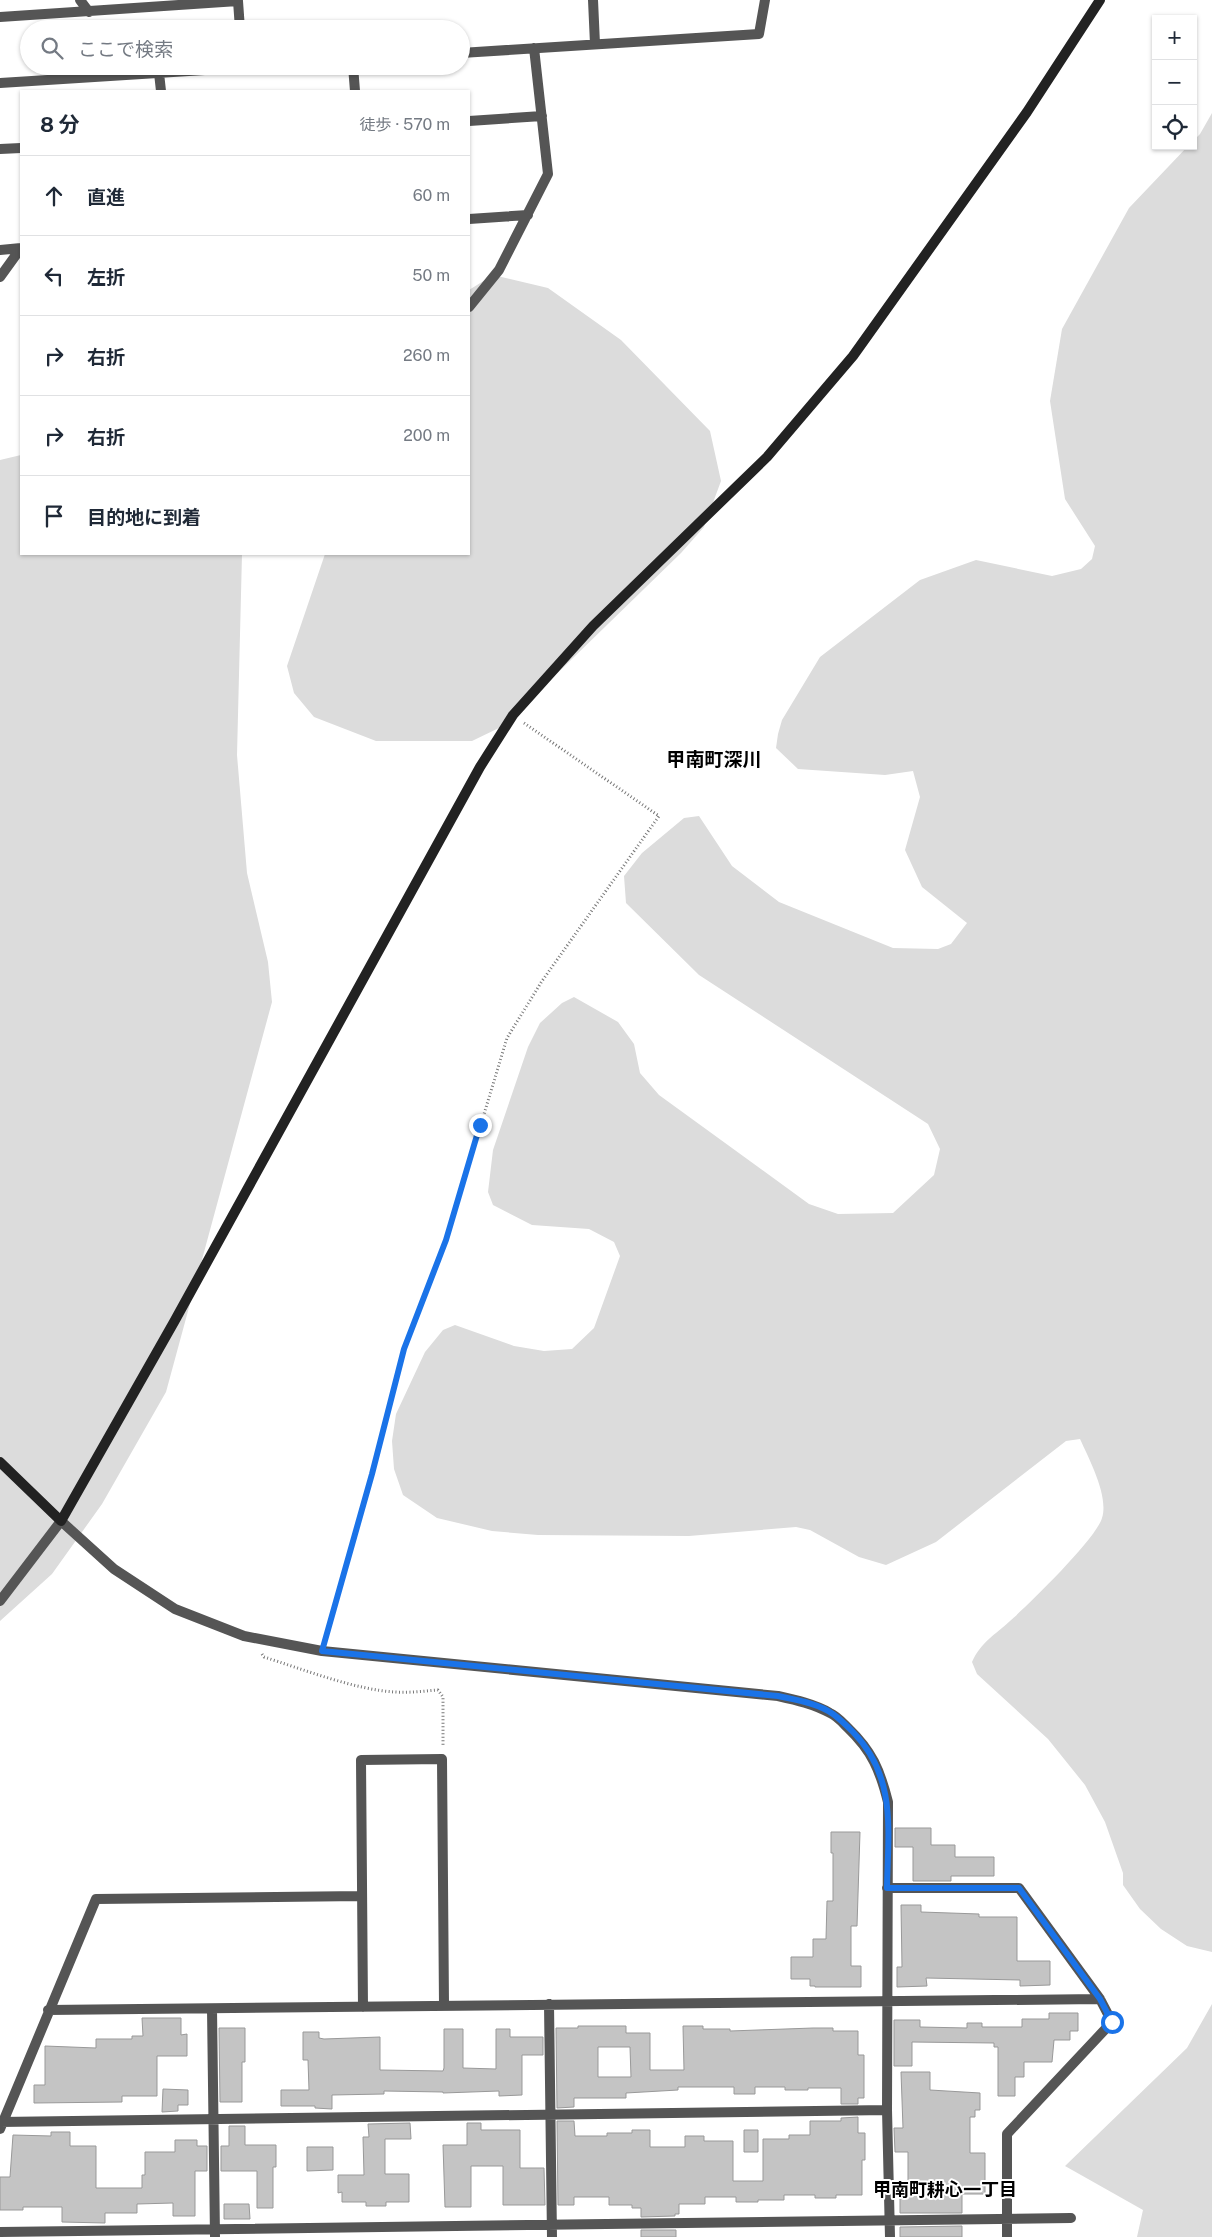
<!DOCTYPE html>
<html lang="ja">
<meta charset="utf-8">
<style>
body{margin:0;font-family:"Public Sans","Noto Sans JP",sans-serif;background:#f2f2f3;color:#1f2937}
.controls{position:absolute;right:15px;top:15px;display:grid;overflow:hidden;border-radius:0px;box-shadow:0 1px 4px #0004}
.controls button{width:45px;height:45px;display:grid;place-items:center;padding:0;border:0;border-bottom:1px solid #e0e1e3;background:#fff;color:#1f2937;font:25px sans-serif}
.stop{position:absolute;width:15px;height:15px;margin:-11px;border:4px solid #1a73e8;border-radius:50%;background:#fff}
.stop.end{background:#1a73e8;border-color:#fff;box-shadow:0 1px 5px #0008}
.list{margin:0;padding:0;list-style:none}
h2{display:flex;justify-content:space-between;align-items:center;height:65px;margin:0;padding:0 20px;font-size:21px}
h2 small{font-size:16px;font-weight:400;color:#747a83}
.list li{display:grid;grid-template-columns:32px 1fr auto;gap:15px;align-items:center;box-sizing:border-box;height:80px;padding:0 20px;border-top:1px solid #e0e1e3}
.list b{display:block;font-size:19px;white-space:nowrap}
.list em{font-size:16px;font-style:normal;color:#747a83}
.icon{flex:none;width:28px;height:28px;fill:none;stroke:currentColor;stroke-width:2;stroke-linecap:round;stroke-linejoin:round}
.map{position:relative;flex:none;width:1212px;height:2237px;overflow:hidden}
.search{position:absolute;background:#fff;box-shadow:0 1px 4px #0004;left:20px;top:20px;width:450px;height:55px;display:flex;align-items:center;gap:12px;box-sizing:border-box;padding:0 18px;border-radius:28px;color:#747a83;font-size:19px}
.panel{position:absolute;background:#fff;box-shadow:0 1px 4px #0004;left:20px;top:90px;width:450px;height:465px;border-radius:0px}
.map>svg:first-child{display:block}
.green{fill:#dcdcdc}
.building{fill:#c4c4c4;stroke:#999;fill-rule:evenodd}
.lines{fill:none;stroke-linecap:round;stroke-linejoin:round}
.path{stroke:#777;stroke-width:3;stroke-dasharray:1 2.5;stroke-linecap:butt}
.street{stroke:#555;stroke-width:10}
.secondary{stroke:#222;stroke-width:10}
.route{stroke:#1a73e8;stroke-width:6}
.labels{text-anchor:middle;stroke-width:4;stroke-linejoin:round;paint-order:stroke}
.neighbourhood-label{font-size:18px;font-weight:bold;fill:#000;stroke:#fff}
.quarter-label{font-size:19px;font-weight:bold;fill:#000;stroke:#fff}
</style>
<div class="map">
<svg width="1212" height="2237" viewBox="0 0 1212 2237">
<rect width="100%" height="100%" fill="#fff"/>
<path class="green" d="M1212,113V1952L1187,1946L1161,1929L1140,1909L1123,1885V1873L1105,1822L1085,1785L1048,1739L977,1674L972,1662C981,1642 995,1635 1010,1621C1029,1604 1096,1539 1102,1518C1109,1496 1089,1459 1080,1439L1066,1441L936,1542L886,1565L859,1557L810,1530L796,1527L689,1536L538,1535L492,1531L437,1518L403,1495L394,1469L392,1441L396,1414L425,1352L443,1330L455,1325L514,1346L544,1351L572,1349L594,1328L620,1256L614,1242L589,1229L532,1225L493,1205L488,1192L493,1150L528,1047L540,1023L562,1003L574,997L618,1022L634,1044L640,1073L659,1095L809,1204L838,1214L893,1213L934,1175L940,1149L928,1124L699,975L626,903L624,876L642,853L684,818L699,816L732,866L779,902L893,948L938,949L951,944L967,923L922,887L905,850L920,797L913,771L885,775L798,769L776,748L778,734L782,720L820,657L920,580L976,560L1052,576L1081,569L1092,559L1095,546L1065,499L1050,401L1062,329L1129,208L1188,146H1193V141L1200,134Z
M493,275L548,288L621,340L710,431L721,481L704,527L681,553L503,726L472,741H376L314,717L294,693L287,666L325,554H469V290Z
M21,455V554H242L237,755L247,873L268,962L272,1002L166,1392L102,1504L52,1574L0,1621V460Z
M1212,2004V2237H1137L1143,2210L1065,2166L1187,2048Z"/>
<path class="building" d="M895,1828H931V1845H955V1857H994V1876H951V1881H913V1847H895Z
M831,1832H860L857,1926H851V1966H861V1987H815V1986H810V1979H791V1957H813V1939H826L827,1901H833V1853H831Z
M901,1905H921V1912L979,1914V1917H1017V1961H1050V1985L1020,1986V1980L926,1978L927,1986L897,1987V1967H902Z
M1049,2013H1078V2031H1070V2040H1054L1052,2062H1024V2077H1015V2096H998V2047H994V2043L912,2042V2066H894V2020H920V2027L967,2028V2023H982V2027H1022V2019H1049Z
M142,2018H181V2035L187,2034V2056H157V2096H122V2102L34,2103V2085H45V2046L96,2048V2039H132V2036H143Z
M578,2026H626V2033H650V2070H684L683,2026H703V2029H730V2031L813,2028H833V2031H858V2055H864V2098H858V2104H841V2088H808V2090H785V2087H755V2094H734V2087H678V2090L626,2093V2098H574V2107L557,2108L556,2028H578ZM598,2047H630L631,2077H598Z
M219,2028H245V2062H242V2102H220Z
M444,2029H463V2068L496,2069V2029H510V2037H543V2055H522V2095L499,2096V2091L443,2093V2092L384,2091V2094L332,2095V2109L315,2108V2106H281V2090H309L308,2060H303V2032H319V2038L324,2039L380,2037V2070L443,2071L444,2068Z
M901,2072H930V2090L980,2093V2110H975V2117H970V2153H985V2194H962V2213H900V2186H908V2152H895L894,2128H903Z
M163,2089L188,2090V2105H178V2111L162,2112Z
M858,2117V2133H865V2160H862V2195H836V2198H815V2195H784V2200H758V2202H736V2197H705V2204H679V2214H675V2216L641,2217V2208H632V2205H609V2197H574V2205H558L557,2121H574L575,2136H607V2133H632V2130H650V2147H685V2136H704V2141H733V2181H763V2139H789V2135H810V2121H841V2118Z
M410,2123L411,2139H385V2174H409V2202H386V2206H366V2202H342V2192L338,2193V2175H364L363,2137H369L368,2124Z
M467,2123H481V2130H520V2168H544L545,2205H503V2166H471V2207H445L443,2145H467Z
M229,2126H245V2145H276V2167H273V2208H257V2171H221V2146H229Z
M744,2130H758V2152H744Z
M51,2132H70V2146H96V2188H142V2175H145V2152H175V2140H197V2146H207V2171H195V2216H173V2203L137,2204V2213H105V2223L62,2222V2207H23V2210H0V2177H10L13,2135L51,2136Z
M307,2147H333V2170L307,2171Z
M224,2204H249L250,2219H224Z
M962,2226V2237H900V2227Z
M641,2230H676V2237H641Z"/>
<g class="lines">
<path class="path" d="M325,1639L372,1473L404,1349L446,1240L507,1038L542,981L659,816L524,723
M262,1654L264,1657C302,1669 356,1690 395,1692C410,1693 424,1691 438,1690L443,1697V1747"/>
<path class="street" d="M80,0L89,12
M593,0L595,44
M0,17L238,1L240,29
M461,53L759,34L765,0
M353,66L355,91
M159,73L161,91
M0,83L269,66
M469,121L542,116
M0,149L21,148
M469,219L528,215
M0,250L21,248
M0,277L21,248
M469,307L499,270L548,174L534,48
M0,1601L61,1521L114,1569L175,1609L244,1636L322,1651L778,1696C796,1700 814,1704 830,1713C837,1716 843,1723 848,1728C872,1751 880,1770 888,1802L887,2110L890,2237
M887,1888H1019L1100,1999L1112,2022L1007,2134V2237
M549,2004L552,2237
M363,2007L361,1760L442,1759L444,2005
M212,2009L215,2236
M48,2010L1100,1999
M0,2122L887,2110
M0,2129L96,1899L362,1896
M0,2232L1071,2218"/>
<path class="secondary" d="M0,1462L61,1521L174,1322L480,767L513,715L593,626L767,457L853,356L1027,112L1100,0"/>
</g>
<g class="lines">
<path class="route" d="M480,1125L446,1240L404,1349L372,1474L322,1651L778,1696C796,1700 817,1703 833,1714C840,1719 847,1726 853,1732C897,1777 888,1831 887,1888H1019L1100,1999L1112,2022"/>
</g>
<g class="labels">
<g class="neighbourhood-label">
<text x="945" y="2196">甲南町耕心一丁目</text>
</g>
<g class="quarter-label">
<text x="714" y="766">甲南町深川</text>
</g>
</g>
</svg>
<div class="controls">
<button>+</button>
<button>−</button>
<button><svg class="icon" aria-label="locate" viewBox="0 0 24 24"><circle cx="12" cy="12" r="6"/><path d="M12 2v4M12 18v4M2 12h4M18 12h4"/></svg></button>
</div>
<div class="stop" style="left:1112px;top:2022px"></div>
<div class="stop end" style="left:480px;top:1125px"></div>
<div class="search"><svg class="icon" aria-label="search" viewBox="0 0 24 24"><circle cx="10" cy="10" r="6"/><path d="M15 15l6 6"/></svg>ここで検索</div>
<section class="panel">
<h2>8 分<small>徒歩 · 570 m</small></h2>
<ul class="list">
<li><svg class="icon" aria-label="ahead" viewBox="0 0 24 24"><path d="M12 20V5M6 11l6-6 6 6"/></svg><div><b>直進</b></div><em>60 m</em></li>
<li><svg class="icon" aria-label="left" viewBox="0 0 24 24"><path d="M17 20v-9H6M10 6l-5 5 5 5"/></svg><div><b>左折</b></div><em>50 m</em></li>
<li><svg class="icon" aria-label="right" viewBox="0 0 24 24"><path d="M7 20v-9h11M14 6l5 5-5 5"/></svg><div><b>右折</b></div><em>260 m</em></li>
<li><svg class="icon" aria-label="right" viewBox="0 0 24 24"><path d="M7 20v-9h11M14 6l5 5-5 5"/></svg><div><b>右折</b></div><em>200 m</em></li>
<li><svg class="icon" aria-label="arrive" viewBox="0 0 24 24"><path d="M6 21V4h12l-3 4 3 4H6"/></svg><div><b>目的地に到着</b></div></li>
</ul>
</section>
</div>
